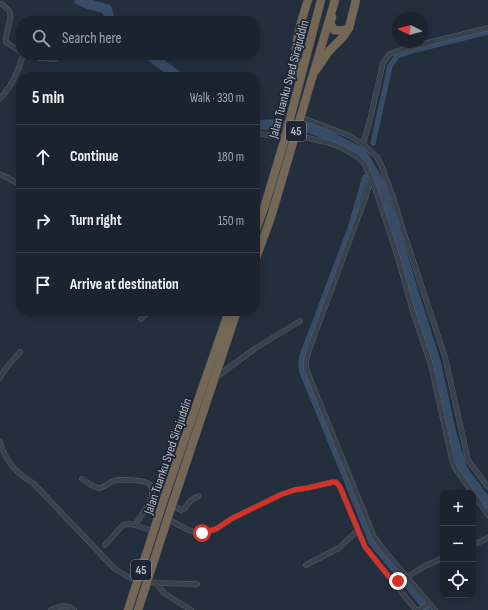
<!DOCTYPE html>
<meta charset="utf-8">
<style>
body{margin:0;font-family:"Sofia Sans Condensed",sans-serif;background:#242b36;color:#f1f3f6}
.controls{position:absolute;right:12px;bottom:12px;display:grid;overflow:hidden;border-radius:8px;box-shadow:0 2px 10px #0003}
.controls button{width:36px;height:36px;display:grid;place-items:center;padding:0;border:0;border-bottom:1px solid #39404a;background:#1b232e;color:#f1f3f6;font:20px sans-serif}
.compass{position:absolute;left:392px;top:12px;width:36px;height:36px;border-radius:50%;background:#1b232e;box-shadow:0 2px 10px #0003;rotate:276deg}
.stop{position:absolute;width:12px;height:12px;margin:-9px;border:3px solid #d93025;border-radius:50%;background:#fff}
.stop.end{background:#d93025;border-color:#fff;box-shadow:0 1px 4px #0008}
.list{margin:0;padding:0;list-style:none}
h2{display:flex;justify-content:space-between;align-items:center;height:52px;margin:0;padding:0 16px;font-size:17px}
h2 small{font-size:13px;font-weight:400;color:#a0a4aa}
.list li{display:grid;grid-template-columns:26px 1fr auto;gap:12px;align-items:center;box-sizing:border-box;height:64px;padding:0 16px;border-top:1px solid #39404a}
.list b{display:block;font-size:15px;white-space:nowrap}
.list em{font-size:13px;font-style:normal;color:#a0a4aa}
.icon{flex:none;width:22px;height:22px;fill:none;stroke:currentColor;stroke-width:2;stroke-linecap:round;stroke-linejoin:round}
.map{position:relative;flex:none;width:488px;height:610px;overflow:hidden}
.search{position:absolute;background:#1b232e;box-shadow:0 2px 10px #0003;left:16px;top:16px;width:244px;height:44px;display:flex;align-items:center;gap:10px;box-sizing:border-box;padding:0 14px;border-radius:16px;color:#a0a4aa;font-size:15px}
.panel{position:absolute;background:#1b232e;box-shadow:0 2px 10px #0003;left:16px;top:72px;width:244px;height:244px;border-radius:16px}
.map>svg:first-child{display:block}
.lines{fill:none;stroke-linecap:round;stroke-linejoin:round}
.canal{stroke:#394c67;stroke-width:5.5}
.river{stroke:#394c67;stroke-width:10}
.street-casing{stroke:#565f6c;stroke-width:5.5}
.highway-casing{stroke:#434c59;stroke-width:9}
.street{stroke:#38414e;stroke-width:4.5}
.highway{stroke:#746855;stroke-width:8}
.route{stroke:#d93025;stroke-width:5}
.labels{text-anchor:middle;stroke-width:3.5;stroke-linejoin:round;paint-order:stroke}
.shield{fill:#1d2633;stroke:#878f9c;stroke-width:1}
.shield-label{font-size:12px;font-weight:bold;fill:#b4bcc9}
.street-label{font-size:13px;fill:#b4bcc9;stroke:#1d2633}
</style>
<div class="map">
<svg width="488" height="610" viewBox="0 0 488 610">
<rect width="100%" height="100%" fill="#242f3e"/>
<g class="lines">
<path class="canal" d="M373,143L390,66L397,56L415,50L488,32
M365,177L350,229L302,356L301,366L302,372L345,477L371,542L427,610"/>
<path class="river" d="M79,0L88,4L107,9L110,21
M149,55L179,77
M255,125L281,124
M307,127L323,133L362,153L380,184L391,217L412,287L436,363L452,436L463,470L488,504"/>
<g class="street-casing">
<path id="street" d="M2,4C4,6 7,8 9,11C14,20 4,32 6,42L21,52
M30,55L40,58L55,59
M0,99C11,87 19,70 23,55
M300,117L348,135L363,144L377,157L382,167L394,200L401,224L445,357L468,460L488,487
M255,133L285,138
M295,135L330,143L344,149L358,157L365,165L371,178L378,197L398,258L414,315L431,365L452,460L455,468L488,515
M363,144L370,120L383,63L387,57L390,54L403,49L488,28
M0,174L21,185
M371,178L366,196L310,347L306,361V367L309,376L374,537L383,549L435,610
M141,319L149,311
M216,377L256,348L300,321
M0,378L6,368L20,352
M0,442C6,462 16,473 33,483L115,569L137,582
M82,479C87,482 94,488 99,488C104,488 108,483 113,481C119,479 149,479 151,486C153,490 152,496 151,501
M172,505L179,509L181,510L184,509L191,500L199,496
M168,519L186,529L194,532L202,533L216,529L231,519L280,495L294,490L307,488L333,482H336L340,487L365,547L416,610
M163,534L135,525L151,501L165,496
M105,545L123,525L130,524L135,525
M473,545L488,538
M306,565L339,548L358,530
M147,581L156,583L164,593L191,610
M156,583L197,584
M395,584L425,566L443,558
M51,610C60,606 67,604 74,610
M419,610L429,603"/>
</g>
<g class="highway-casing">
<path id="highway" d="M332,17L330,23L334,30C340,31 344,31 349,28
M316,70L329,51L343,37L349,28L356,0
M301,74C299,67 296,61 296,53C296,37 303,15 308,0
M255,233L265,205L285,138L321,0
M255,261L271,217L335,0
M128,610L165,496L229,311
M138,610L172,505L237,311"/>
</g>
<use href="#street" class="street"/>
<use href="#highway" class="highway"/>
</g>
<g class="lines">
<path class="route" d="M202,533L216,529L231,519L280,495L294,490L307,488L333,482H336L340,487L365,547L395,584L398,581"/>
</g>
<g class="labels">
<g class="shield">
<rect x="286" y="121" width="20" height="20" rx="3"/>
<rect x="131" y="560" width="20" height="20" rx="3"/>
</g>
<g class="shield-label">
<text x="296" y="135">45</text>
<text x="141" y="574">45</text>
</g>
<g class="street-label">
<text transform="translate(288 79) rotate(-75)" y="5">Jalan Tuanku Syed Sirajuddin</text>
<text transform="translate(167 456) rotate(-71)" y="5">Jalan Tuanku Syed Sirajuddin</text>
</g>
</g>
</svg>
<div class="controls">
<button>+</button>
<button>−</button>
<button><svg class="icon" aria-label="locate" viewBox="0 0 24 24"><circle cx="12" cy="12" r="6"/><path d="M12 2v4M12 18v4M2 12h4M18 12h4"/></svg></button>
</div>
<svg class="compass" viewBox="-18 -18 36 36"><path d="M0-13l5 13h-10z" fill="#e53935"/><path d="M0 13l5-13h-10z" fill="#a0a4aa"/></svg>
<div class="stop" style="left:202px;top:533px"></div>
<div class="stop end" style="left:398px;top:581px"></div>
<div class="search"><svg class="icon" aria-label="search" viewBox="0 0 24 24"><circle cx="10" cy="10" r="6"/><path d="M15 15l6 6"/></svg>Search here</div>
<section class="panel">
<h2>5 min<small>Walk · 330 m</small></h2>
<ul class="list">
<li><svg class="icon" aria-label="ahead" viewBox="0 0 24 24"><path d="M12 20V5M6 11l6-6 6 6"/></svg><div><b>Continue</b></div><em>180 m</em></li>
<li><svg class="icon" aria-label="right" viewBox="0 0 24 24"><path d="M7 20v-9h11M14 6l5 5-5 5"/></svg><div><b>Turn right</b></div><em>150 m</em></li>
<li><svg class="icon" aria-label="arrive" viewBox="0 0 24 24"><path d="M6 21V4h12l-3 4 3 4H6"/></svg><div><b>Arrive at destination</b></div></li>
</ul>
</section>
</div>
